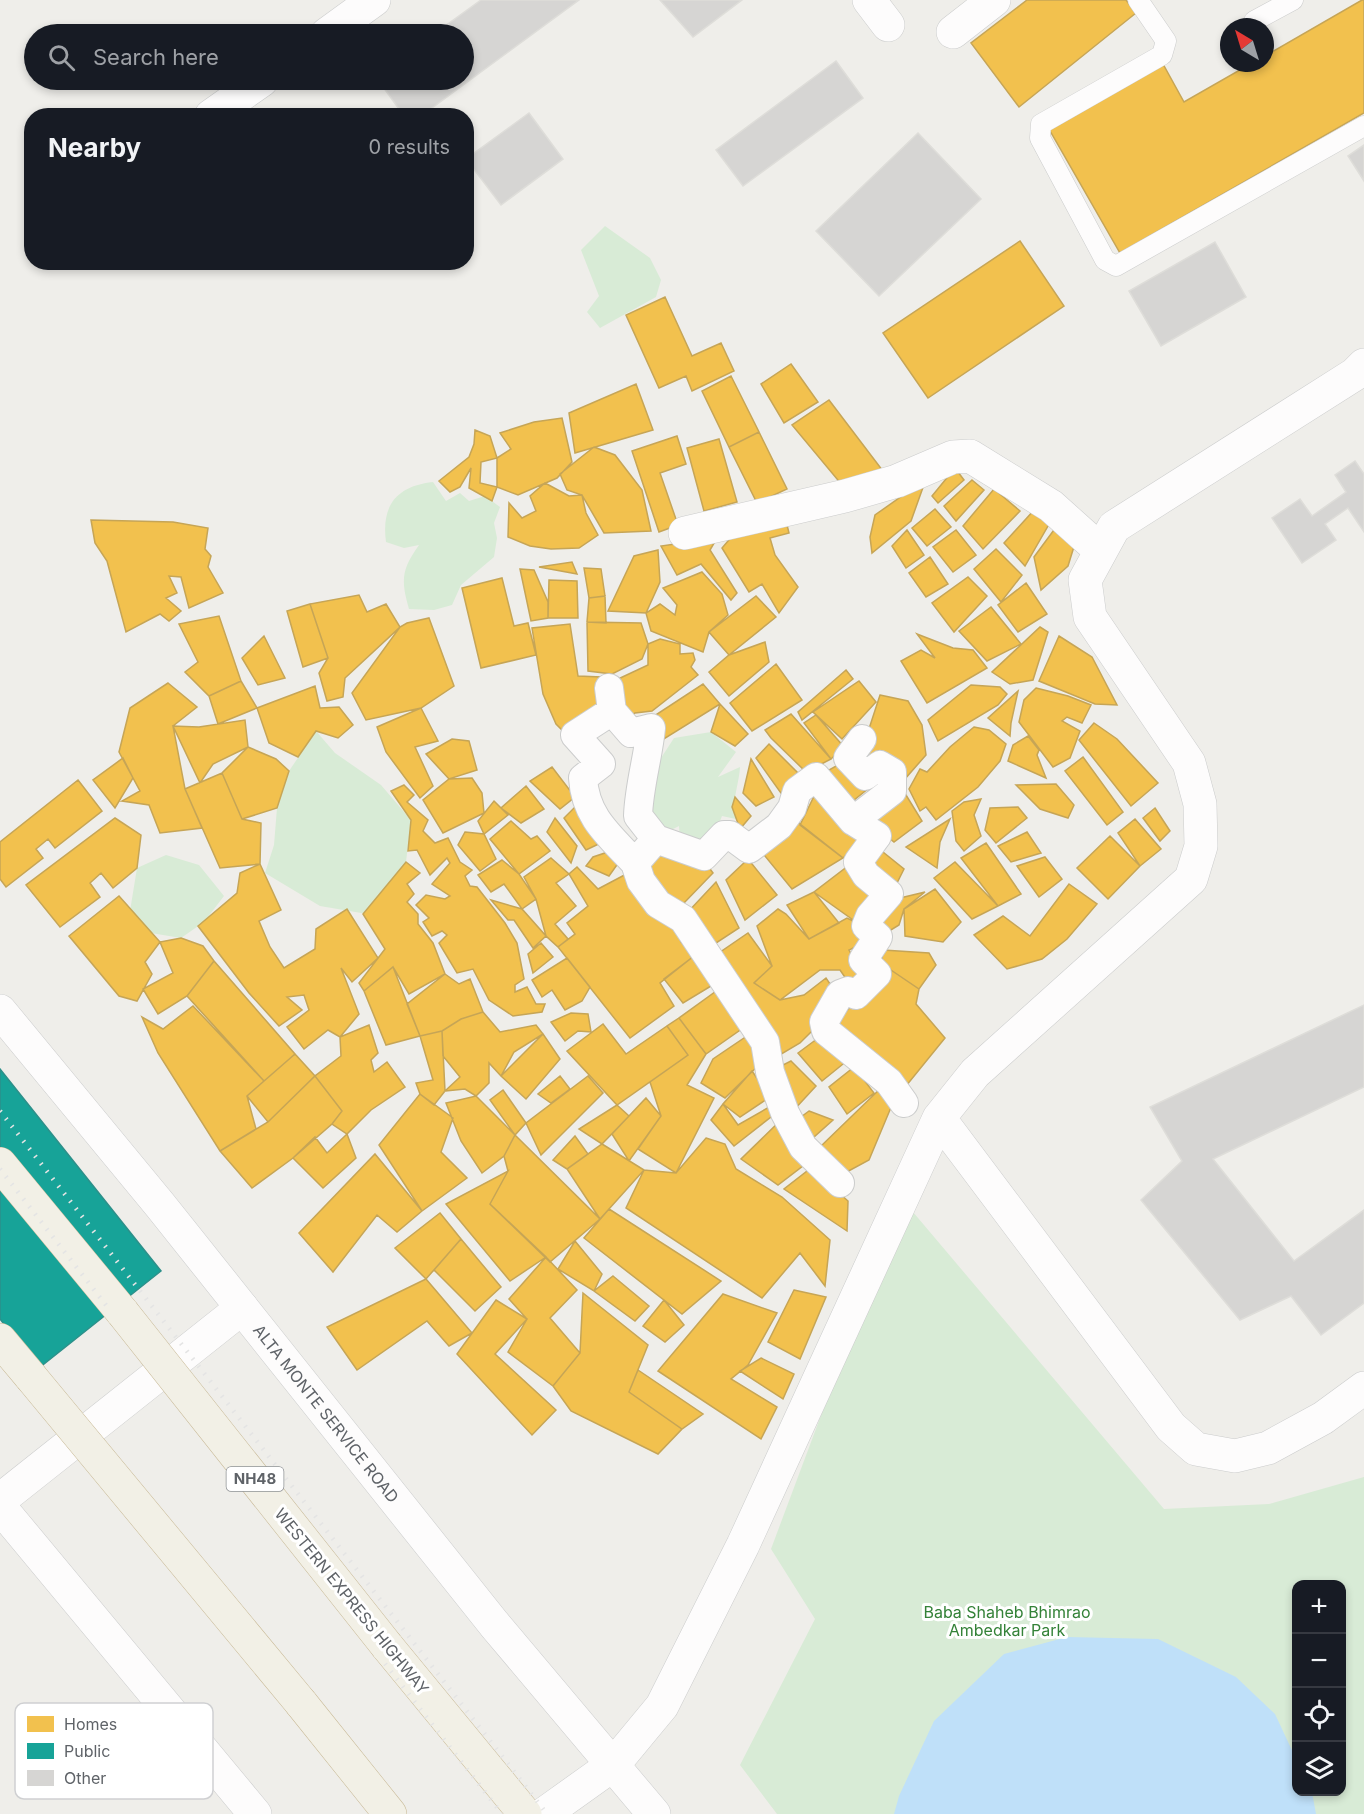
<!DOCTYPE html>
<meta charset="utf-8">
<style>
body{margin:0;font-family:Inter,sans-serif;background:#20242c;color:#f1f3f6}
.controls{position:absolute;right:18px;bottom:18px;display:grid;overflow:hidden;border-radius:12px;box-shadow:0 3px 9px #0003}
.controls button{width:54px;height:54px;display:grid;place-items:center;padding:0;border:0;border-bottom:2px solid #363941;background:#171b24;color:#f1f3f6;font:30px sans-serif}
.compass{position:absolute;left:1220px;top:18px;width:54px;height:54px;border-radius:50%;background:#171b24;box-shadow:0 3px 9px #0003;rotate:322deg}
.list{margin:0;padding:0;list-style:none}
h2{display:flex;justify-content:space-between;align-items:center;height:78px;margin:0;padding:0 24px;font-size:26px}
h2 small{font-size:20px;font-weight:400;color:#9ea1a6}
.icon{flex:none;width:33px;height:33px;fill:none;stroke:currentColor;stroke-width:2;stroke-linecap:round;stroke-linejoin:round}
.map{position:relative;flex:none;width:1364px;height:1814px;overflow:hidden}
.search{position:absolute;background:#171b24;box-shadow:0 3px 9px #0003;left:24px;top:24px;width:450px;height:66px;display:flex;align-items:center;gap:15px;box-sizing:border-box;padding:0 21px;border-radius:33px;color:#9ea1a6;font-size:22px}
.panel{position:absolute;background:#171b24;box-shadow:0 3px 9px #0003;left:24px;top:108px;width:450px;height:162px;border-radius:24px}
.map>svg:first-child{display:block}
.green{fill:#d8ebd6;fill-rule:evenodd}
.water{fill:#bfe0f9}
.homes{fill:#f2c14e;stroke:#c6a556;stroke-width:1.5}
.public{fill:#17a398;stroke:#2d908a;stroke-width:1.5}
.building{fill:#d6d5d3;stroke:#deddd9;stroke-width:1.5}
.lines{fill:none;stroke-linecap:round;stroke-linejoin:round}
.service-casing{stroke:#cbcccc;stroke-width:21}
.pedestrian-casing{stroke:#cbcccc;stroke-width:30}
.minor-casing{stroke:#cbcccc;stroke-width:34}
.tertiary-casing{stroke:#cbcccc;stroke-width:34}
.trunk-casing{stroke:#c8b996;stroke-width:34}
.service{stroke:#fdfcfc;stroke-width:20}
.pedestrian{stroke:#fdfcfc;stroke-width:28}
.minor{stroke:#fdfcfc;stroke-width:33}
.tertiary{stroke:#fdfcfc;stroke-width:33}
.trunk{stroke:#f2f0e6;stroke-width:33}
.rail{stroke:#e4e4e4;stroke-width:4.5;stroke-dasharray:1.5 8;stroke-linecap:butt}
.trunk-bridge-casing{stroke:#c8b996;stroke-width:34;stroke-linecap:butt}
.trunk-bridge{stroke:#f2f0e6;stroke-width:33}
.labels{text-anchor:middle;stroke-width:6;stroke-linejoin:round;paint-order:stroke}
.shield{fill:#fff;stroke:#8f9295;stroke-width:1.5}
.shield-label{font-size:15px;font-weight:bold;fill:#5f6368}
.street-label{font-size:16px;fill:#5f6368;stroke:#fff}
.park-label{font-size:16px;fill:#348238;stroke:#fff}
.key{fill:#fff;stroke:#cfd0d2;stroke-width:1.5}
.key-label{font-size:16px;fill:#5f6368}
</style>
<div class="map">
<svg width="1364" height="1814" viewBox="0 0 1364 1814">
<rect width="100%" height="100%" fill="#efeeea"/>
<path class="green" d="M605,226L650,258L661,280L656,297L600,328L587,312L599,296L581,250Z
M433,482L446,501L460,493L469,501L485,496L500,507L494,523L497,538L494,557L461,585L452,605L434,610L409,609C401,581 401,570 419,545L404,548L386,542C381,505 397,486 433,482Z
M316,731L335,753L381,785L411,820L406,862L373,915L320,906L265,873L274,845L277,808L289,771Z
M711,732L736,752L718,777L740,767C739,785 731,802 736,819L722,816C712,841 706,843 680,842L679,826L665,833L639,792L674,738Z
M166,855L199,865L224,896L204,922L181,938L151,933L130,911L137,868Z
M902,1199L1164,1509L1269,1504L1364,1477V1814H777L740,1765L815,1619L771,1549ZM1296,1584H1342V1792H1296Z"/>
<path class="water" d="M1067,1637L1158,1639L1236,1677L1275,1714L1296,1759V1792H1312L1316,1814H894L899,1796L934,1721L1004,1654Z"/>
<path class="homes" d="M1027,0H1126L1136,13L1019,107L971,43Z
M1362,0H1364V113L1120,253L1049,129L1163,64L1184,102L1252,63H1265V56Z
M1020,241L1064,306L928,398L883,333Z
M665,297L692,356L721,343L734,371L692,391L686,376L659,388L626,315Z
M791,364L818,402L784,423L761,384Z
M731,376L759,432L729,447L702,391Z
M636,384L653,430L575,453L569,413Z
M829,400L886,475L842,485L792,425Z
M562,418L572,462L557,478L518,495L497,487V458L511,449L500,433L534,422Z
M475,430L490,436L497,458L481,462L480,483L497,487L492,501L469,488L471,468L460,487L450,492L439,481L469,457L474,444Z
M759,432L787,489L757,503L729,447Z
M677,436L686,464L660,473L678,525L659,532L632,451Z
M719,439L737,502L704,511L687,448Z
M594,447L615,455L642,490L651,531L604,533L582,495L567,490L560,474Z
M955,468L964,480L938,503L932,496Z
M926,479L911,521L872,553L870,537L875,515Z
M972,480L984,490L956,521L944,506Z
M545,483L569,496L582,495L586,513L598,535L579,548L551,549L530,546L508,537L509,503L522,518L536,511L530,496Z
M994,489L1020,511L983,549L963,526Z
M935,509L951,527L927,546L912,528Z
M1035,509L1052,519L1025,566L1004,543Z
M1062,519L1076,540L1068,566L1041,590L1034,557Z
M91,520L173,522L208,528L205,549L211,556L208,567L223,593L189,608L181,577L169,576L177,593L166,598L181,611L169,621L160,614L126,632L107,561L95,543Z
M786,521L789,533L770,538L775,555L798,587L779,613L762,584L749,592L722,548L734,534Z
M907,530L924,555L906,568L892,546Z
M956,530L976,555L953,572L933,547Z
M717,538L710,550L737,593L731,600L701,564L677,575L661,546Z
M996,549L1022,575L1001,602L974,569Z
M658,550L660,582L646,613L608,611L634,556Z
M930,557L948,584L926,597L909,573Z
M572,562L577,574L539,567Z
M584,568L601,569L605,596L589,598Z
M520,569L534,570L548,602V618L531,621Z
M702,572L722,594L728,615L709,632L703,652L651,631L646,613L660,604L675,615L677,605L663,588Z
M968,577L987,596L954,632L932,603Z
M502,578L514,626L528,623L536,655L481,668L462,588Z
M549,580L577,581L578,618H548Z
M1026,583L1047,614L1018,632L998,605Z
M359,595L367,612L386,604L400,627L345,678L343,697L327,701L319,673L328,658L310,604Z
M605,596L606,623L587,622L589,598Z
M756,596L776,617L729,655L709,632Z
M310,604L328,658L303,667L287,611Z
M991,607L1021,644L987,661L959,631Z
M219,616L241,681L209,696L185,672L198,662L179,624Z
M429,618L454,686L421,708L366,720L352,693L400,627L407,623Z
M587,622L641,623L648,644L642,659L612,674L588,671Z
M570,624L578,676L601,677L600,712L563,731L556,724L543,694L532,628Z
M1040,627L1048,632L1033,680L1010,684L992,672Z
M917,634L953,648L973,650L987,668L927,703L901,661L921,650L935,658Z
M264,636L285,678L258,685L242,658Z
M1059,636L1092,657L1117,705L1095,704L1039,681Z
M660,639L680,644V654L693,653L695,660L691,667L698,675L652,711L635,713L624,721L616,680L648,665V644Z
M765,642L769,662L729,696L709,672L729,655Z
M776,664L802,700L752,731L730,703Z
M846,670L853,679L802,720L798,712Z
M241,681L257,708L218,724L209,696Z
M859,681L876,702L842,739L813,712Z
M168,683L197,707L173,726L185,789L202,828L160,833L149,805L122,801L140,791L119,752L130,708Z
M703,684L720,704L659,742L648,720Z
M971,685L1000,687L1007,694L998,705L938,741L928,720Z
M315,686L320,708L339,707L353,725L338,738L316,731L298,757L269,743L257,708Z
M1036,688L1068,696L1091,705L1082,723L1067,717L1062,721L1080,731L1070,758L1053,767L1019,722L1024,700Z
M1018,691L1011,723L1010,736L988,718Z
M880,695L908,701L922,725L926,755L904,780L850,758L865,741Z
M720,704L748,734L735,746L711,732Z
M421,708L438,741L415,747L433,786L420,798L386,752L377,727Z
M791,714L831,759L806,772L771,738L765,730Z
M816,715L844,747L831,759L804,723Z
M245,720L248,747L213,764L200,783L173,726L199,727Z
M1094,723L1117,739L1158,783L1131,806L1079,740Z
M974,727L989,730L1006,744L1000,761L978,787L936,820L926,807L920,811L909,789L920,769L927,772L950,747Z
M1028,736L1039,750L1037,755L1046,778L1008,761L1013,745Z
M452,739L469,741L477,770L449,779L426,754Z
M769,744L803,778L783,796L756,758Z
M248,747L276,759L289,771L277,808L242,819L222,773Z
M1083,757L1123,812L1107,825L1065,771Z
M123,758L133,778L115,808L93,780Z
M751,759L774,797L756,806L743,793Z
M847,760L880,779L843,809L820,775Z
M552,767L575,797L560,809L530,781Z
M222,773L242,819L261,823L260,864L220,868L185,789Z
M472,778L482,793L484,813L443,833L423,800L449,779Z
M78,780L102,811L55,848L48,839L36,849L43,858L6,887L0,879V842Z
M1056,784L1074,805L1068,818L1040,809L1016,785Z
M404,785L414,795L407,802L428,820L423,831L435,843L448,838L460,862L472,870L465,876L470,886L477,887L505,923L517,943L524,979L515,985V992L527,987L536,1004H545L542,1012L513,1016L489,1000L473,969L457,973L439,943L447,935L442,931L432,936L423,922L429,918L416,905L426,895L445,899L450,896L432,884L450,863L447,858L430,875L417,850L408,851L411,820L391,791Z
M526,786L544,809L521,823L501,808Z
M818,788L864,838L843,858L800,825Z
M906,795L922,821L894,842L872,824Z
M735,797L751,816L740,829L732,807Z
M981,799L974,815L981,836L964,851L956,841L952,811L964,802Z
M494,801L508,815L484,834L478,821Z
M576,806L605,841L586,850L564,818Z
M1018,807L1027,818L996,843L985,830L990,808Z
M1155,808L1170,831L1160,841L1143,818Z
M790,816L843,858L792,889L760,850Z
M115,818L141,835L137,868L113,888L101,873L90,883L100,897L60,927L26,885Z
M555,818L577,846L571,863L547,832Z
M950,819L940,842L937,868L906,847Z
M1135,819L1161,849L1140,866L1118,833Z
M511,821L531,839L537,836L550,851L519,874L490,839Z
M465,832L484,834L496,859L480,871L458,845Z
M1027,832L1041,853L1011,862L998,846Z
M1110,836L1140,866L1108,899L1077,868Z
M986,843L1021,894L998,906L961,858Z
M878,848L904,869L896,885L869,858Z
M664,849L702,858L713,873L682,905L640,874Z
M611,851L619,862L609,876L586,866L593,857Z
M1045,857L1062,879L1039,897L1017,866Z
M551,858L569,874L556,883L576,906L555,924L568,939L558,947L546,936L536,899L524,877Z
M748,859L777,895L745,920L726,880Z
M502,860L519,874L536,899L522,909L504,884L491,892L478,875Z
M406,862L420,873L407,884L414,894L407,902L418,914V924L433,943L445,974L409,994L393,967L364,991L359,983L385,949L363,914Z
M955,862L998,906L972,919L934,878Z
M260,864L281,910L259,921L270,947L284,968L315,949L316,929L347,909L378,958L352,982L341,968L359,1014L340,1037L328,1030L304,1049L287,1027L309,1010L304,995L287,997L302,1010L279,1026L249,993L198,926L237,893L240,873Z
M848,866L877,895L856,922L814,892Z
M577,867L598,889L632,871L671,916L681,942L694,956L660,983L674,1006L630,1038L558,947L575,934L567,923L588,906L569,874Z
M716,882L739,928L710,947L686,914Z
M1069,884L1097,904L1067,939L1042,959L1007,969L974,935L1003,916L1030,936Z
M935,889L961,922L943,942L905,936L904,909Z
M814,892L839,923L809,939L787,905Z
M925,892L904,909L899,925L886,933L872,917L896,899Z
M119,896L160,942L145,962L152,974L137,1001L119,996L69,936Z
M491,900L522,909L546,936L533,948L514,920H508Z
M778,909L786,914L809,939L847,918L865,927L876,937L849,950L864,976L849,983L840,970H820L780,1000L754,983L772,966L757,926Z
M748,933L772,966L754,983L780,1000L804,995L826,978L837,994L821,1022L800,1043L778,1056L716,955Z
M181,938L203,946L214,961L187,996L158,1014L143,989L173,973L160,942Z
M541,943L553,957L533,973L528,954Z
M883,950L929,953L936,965L919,989L888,968L882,960Z
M694,956L716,983L683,1003L664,979Z
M567,958L590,987L582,1001L565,1010L552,990L542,997L532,980Z
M214,961L295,1054L264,1081L187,996Z
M393,967L420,1036L386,1045L364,991Z
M888,968L919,989L916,1004L945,1038L906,1086L829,1029Z
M445,974L459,984L470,979L483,1012L461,1019L442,1031L420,1036L407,1004Z
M719,989L743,1028L706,1054L679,1018Z
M193,1006L264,1081L247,1096L256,1129L220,1151L158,1053L142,1017L163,1029Z
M483,1012L500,1032L536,1025L543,1034L514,1052L501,1076L489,1063V1083L476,1096L465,1089L445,1091L460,1077L443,1056L442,1031L461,1019Z
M571,1013L588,1014L591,1032L578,1031L565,1041L551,1022Z
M679,1018L706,1054L687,1085L714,1098L676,1173L638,1149L661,1116L650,1082L688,1055L667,1026Z
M603,1024L626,1054L667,1026L688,1055L617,1105L567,1051Z
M369,1025L378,1053L371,1060L374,1072L387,1062L405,1087L371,1110L347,1134L332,1124L342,1111L315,1076L341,1056L340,1037Z
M442,1031L445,1091L434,1105L420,1094L416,1083L433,1080L420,1036Z
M825,1033L848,1060L822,1081L798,1053Z
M543,1034L560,1059L526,1099L501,1076Z
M747,1036L765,1059L725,1098L701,1083L713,1059Z
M295,1054L315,1076L268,1122L247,1096Z
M791,1061L816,1086L793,1111L773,1070Z
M854,1067L874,1093L847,1114L829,1087Z
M752,1071L770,1097L740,1117L723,1104Z
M315,1076L342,1111L332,1124L293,1158L252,1188L220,1151L268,1122Z
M560,1076L570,1089L551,1103L538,1094Z
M588,1076L603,1093L541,1155L526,1123Z
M885,1084L892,1105L869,1160L843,1174L820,1147Z
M503,1090L526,1123L515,1135L490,1100Z
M420,1094L453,1118L441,1152L467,1178L422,1211L379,1145Z
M476,1096L515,1135L504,1156L482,1173L461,1141L446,1103Z
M646,1098L661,1116L629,1161L612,1134Z
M723,1104L738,1125L771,1106L776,1113L734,1146L711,1120Z
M617,1105L629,1116L602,1144L579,1129Z
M809,1111L833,1120L805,1145L793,1123Z
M779,1122L808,1162L778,1185L741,1159Z
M347,1134L356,1158L323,1188L293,1158L315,1137L327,1153Z
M515,1135L600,1219L550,1262L490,1204L508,1171L504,1156Z
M575,1136L588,1154L567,1169L553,1160Z
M706,1138L725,1144L736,1169L782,1197L830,1240L825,1286L800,1253L762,1298L626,1208L644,1170L676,1173Z
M602,1144L644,1170L600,1219L567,1169Z
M375,1154L422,1211L397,1232L377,1215L333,1272L299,1233Z
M811,1168L848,1201L847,1231L784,1189Z
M508,1171L490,1204L546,1257L510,1281L446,1204Z
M609,1209L721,1281L682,1314L584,1238Z
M440,1213L461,1239L426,1279L395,1248Z
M461,1239L501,1287L475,1311L434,1270Z
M575,1241L602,1274L594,1291L558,1269Z
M546,1257L577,1290L550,1318L580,1353L553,1386L508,1352L527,1319L509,1299Z
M613,1276L649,1306L635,1321L594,1291Z
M426,1279L472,1333L449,1346L427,1321L357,1370L327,1327Z
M794,1290L826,1297L800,1359L768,1342Z
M583,1293L648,1345L629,1392L682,1429L658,1454L571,1411L553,1386L580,1353Z
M723,1294L777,1313L748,1365L731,1379L777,1407L761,1439L658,1371Z
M496,1300L527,1319L495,1354L556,1410L532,1435L457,1354Z
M664,1300L684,1325L665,1342L643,1326Z
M761,1358L794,1374L783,1399L740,1371Z
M638,1370L703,1414L682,1429L629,1392Z"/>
<path class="public" d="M0,1069L161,1271L39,1368L0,1319Z"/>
<path class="building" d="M481,0H579L421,116H404L378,80H464V34H434Z
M660,0H742L693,37Z
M836,61L863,98L743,186L716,150Z
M529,113L563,159L501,205L466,159Z
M918,133L981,199L879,296L816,231Z
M1364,145V181L1348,156Z
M1215,242L1246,297L1161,346L1129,291Z
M1355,461L1364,474V532L1348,508L1325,524L1336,540L1302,563L1272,518L1300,499L1312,516L1346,492L1335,475Z
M1364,1005V1087L1213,1159L1294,1261L1364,1210V1303L1321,1335L1291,1296L1240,1320L1141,1200L1182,1161L1150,1107Z"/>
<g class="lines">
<g class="service-casing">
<path id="service" d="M1138,0L1166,41L1162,55L1041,124L1040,138L1105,260L1116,266L1364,126
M1254,21L1293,0"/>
</g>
<g class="pedestrian-casing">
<path id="pedestrian" d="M609,688L612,711L631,733L651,728C648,758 639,786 638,816L656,839
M612,711L575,735L601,764L583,778C585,817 610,836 635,863
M862,739L848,758L865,776L880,765L892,772V791L853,821L877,836L858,862L866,875L889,894L870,916L866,926L878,937L863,960L877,974L856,995L848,991L840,994L824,1022L826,1031L889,1082L904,1103
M840,1183L803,1147L785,1113L770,1072L765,1042L683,919L658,904L641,881L635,863L656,839L704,856L724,835H730L749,849L779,826L792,808L797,791L816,777L853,821"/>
</g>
<g class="minor-casing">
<path id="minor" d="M869,0L888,25
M953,32L994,0
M327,34L374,0
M211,116L262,80
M685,533L845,496L897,481L953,457L970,456L1051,506L1100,550
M939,1118L1171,1427L1196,1449L1235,1456L1268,1448L1323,1418L1364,1388
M544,1814L614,1764L662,1706L743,1545L939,1118L975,1073L1191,879L1201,846L1200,804L1189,763L1090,617L1085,580L1114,527L1355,374L1364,365"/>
</g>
<g class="tertiary-casing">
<g id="tertiary">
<path id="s1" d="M0,1011L160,1205L494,1624L654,1814"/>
<path d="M0,1500L242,1308"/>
<path d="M0,1507L255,1814"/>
</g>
</g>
<g class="trunk-casing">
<path id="trunk" d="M0,1164L123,1313
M0,1340L31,1377
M387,1646L525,1814
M301,1703L390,1814"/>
</g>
<use href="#service" class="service"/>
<use href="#pedestrian" class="pedestrian"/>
<use href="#minor" class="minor"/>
<use href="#tertiary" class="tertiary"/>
<use href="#trunk" class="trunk"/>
<path class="rail" d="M0,1111L547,1814
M0,1169L502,1814"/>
<g class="trunk-bridge-casing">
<path id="trunk-bridge" d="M123,1313L387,1646
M31,1377L301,1703"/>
</g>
<use href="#trunk-bridge" class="trunk-bridge"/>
</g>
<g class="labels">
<rect class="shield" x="226.5" y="1467" width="57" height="24" rx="4.5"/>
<g class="shield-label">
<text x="255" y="1484">NH48</text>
</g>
<g class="street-label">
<text dy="6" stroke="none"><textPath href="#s1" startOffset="518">ALTA MONTE SERVICE ROAD</textPath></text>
<text transform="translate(352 1601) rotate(51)" y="6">WESTERN EXPRESS HIGHWAY</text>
</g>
<g class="park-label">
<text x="1007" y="1618">Baba Shaheb Bhimrao<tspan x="1007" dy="18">Ambedkar Park</tspan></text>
</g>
</g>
<rect x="15" y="1703" width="198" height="96" rx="9" class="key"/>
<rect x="27" y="1716" width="27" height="16" fill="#f2c14e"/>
<rect x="27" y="1743" width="27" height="16" fill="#17a398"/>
<rect x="27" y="1770" width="27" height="16" fill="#d6d5d3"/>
<g class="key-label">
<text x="64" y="1730">Homes</text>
<text x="64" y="1757">Public</text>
<text x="64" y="1784">Other</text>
</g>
</svg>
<div class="controls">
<button>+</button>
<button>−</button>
<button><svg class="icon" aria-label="locate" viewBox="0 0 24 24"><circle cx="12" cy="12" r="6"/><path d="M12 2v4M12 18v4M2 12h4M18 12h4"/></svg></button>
<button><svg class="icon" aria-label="layers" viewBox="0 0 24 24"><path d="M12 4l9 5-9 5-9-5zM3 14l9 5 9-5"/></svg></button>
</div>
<svg class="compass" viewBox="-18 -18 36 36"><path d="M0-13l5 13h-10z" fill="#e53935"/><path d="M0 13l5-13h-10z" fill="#9ea1a6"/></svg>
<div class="search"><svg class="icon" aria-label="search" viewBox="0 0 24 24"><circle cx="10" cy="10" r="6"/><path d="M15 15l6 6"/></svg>Search here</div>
<section class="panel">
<h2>Nearby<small>0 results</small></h2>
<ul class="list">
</ul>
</section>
</div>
